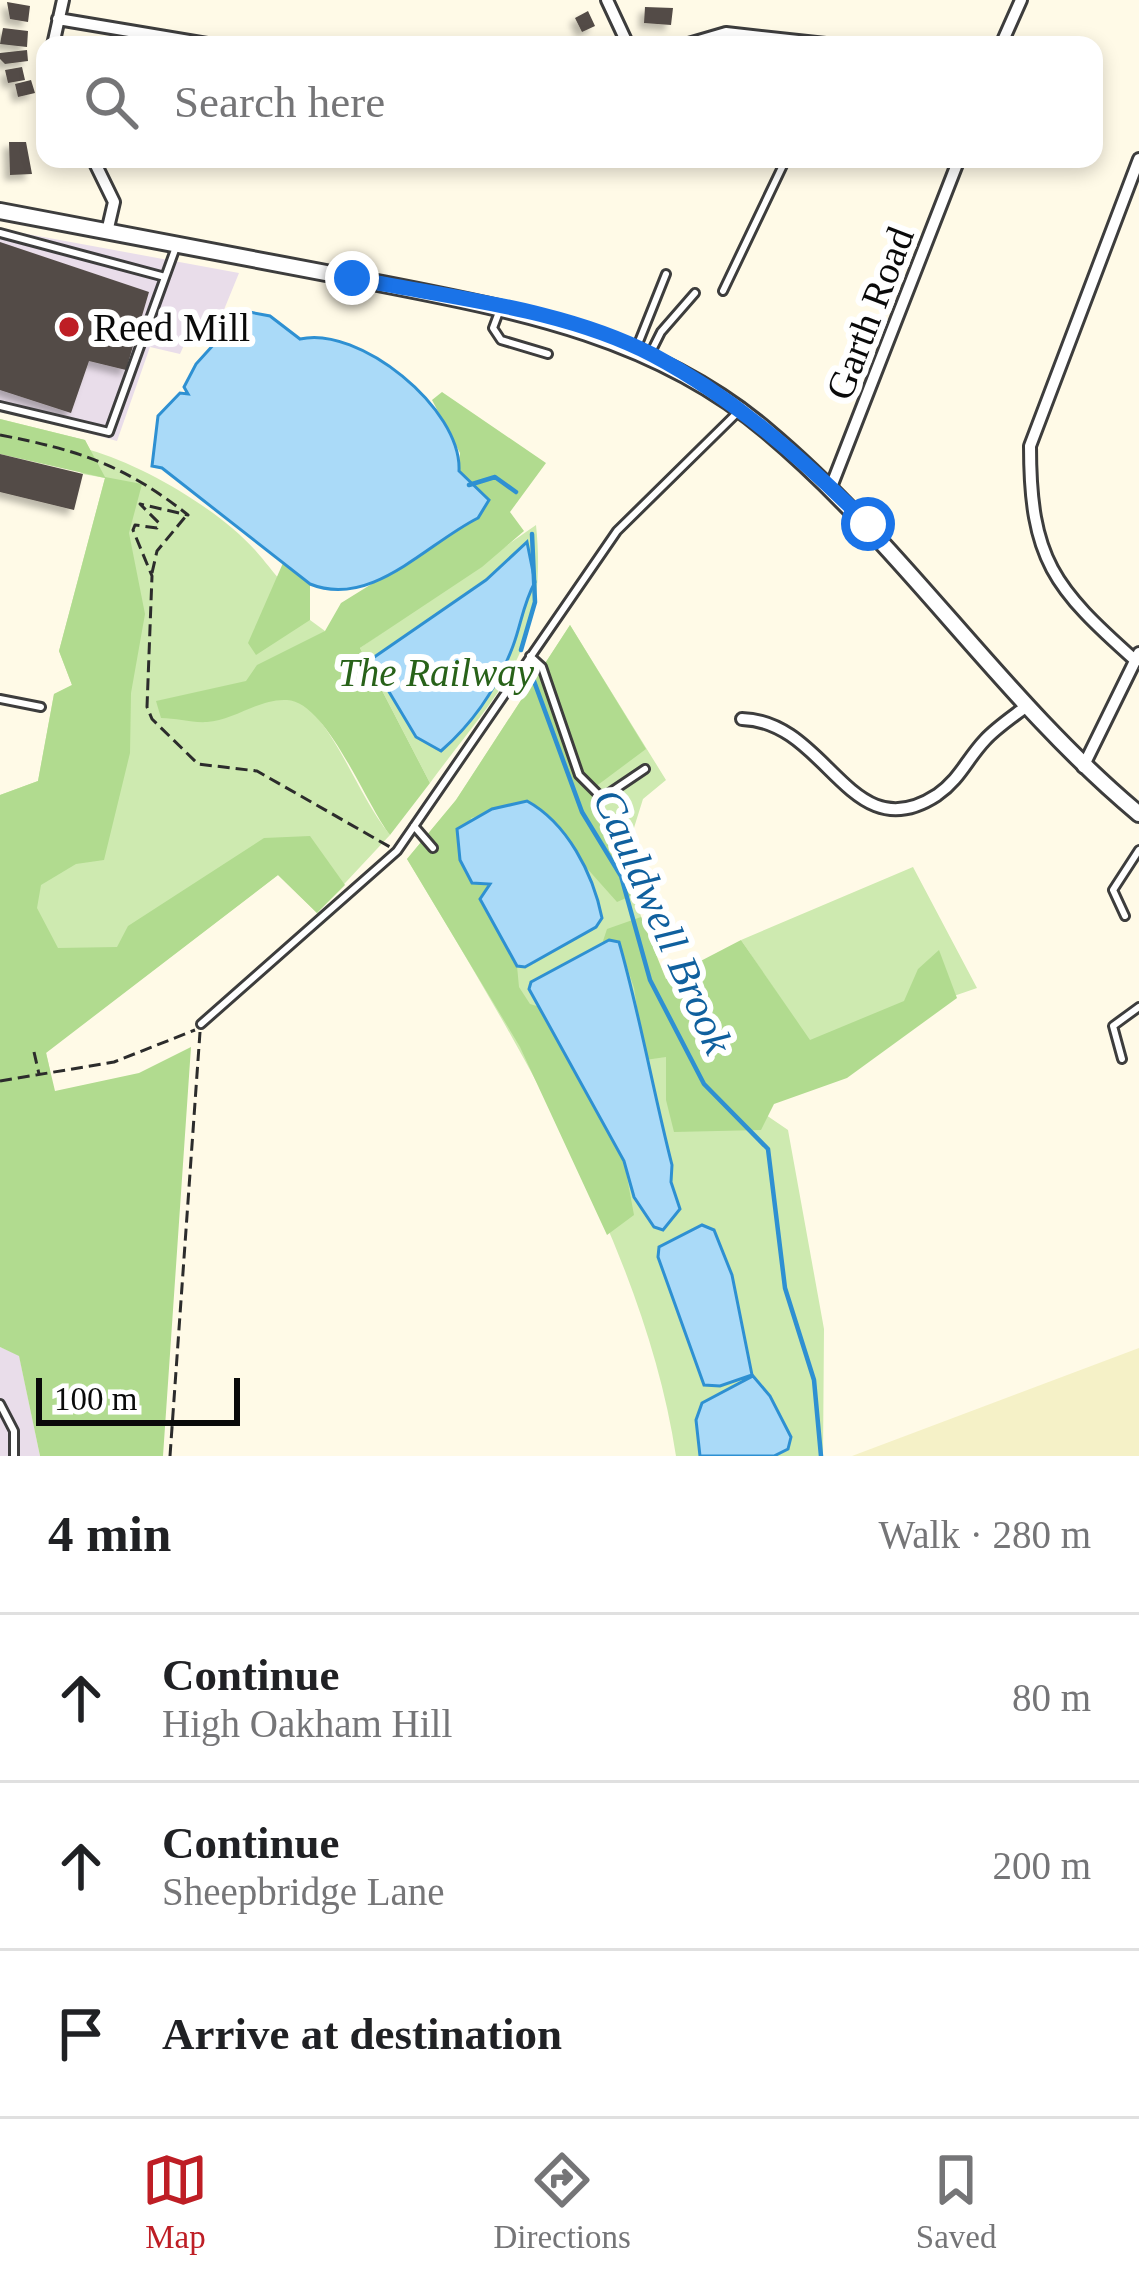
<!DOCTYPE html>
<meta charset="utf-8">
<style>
body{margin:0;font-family:Georgia,serif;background:#f6f6f6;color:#202124}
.scale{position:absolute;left:36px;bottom:30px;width:204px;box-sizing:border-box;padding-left:12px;border:6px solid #0a0a0a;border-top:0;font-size:33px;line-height:42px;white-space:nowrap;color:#0a0a0a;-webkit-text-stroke:9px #fff;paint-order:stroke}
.stop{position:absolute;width:36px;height:36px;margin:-27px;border:9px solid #1a73e8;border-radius:50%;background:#fff}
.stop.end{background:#1a73e8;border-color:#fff;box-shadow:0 3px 12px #0008}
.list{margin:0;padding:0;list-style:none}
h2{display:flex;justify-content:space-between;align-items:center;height:156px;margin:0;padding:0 48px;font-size:51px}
h2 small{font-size:39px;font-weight:400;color:#757577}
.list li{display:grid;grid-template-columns:78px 1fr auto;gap:36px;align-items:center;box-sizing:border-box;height:168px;padding:0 48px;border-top:3px solid #e0e0e0}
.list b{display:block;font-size:45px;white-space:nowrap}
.list p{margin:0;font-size:39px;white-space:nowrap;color:#757577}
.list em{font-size:39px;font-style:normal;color:#757577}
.icon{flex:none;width:66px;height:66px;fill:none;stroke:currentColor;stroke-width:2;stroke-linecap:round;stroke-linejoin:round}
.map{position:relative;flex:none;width:1139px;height:1456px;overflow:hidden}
.search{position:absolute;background:#fff;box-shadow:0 6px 18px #0003;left:36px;right:36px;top:36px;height:132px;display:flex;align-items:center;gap:30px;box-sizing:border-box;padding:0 42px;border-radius:24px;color:#757577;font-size:45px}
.sheet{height:660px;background:#fff}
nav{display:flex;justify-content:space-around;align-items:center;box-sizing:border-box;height:168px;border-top:3px solid #e0e0e0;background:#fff;font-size:33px;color:#757577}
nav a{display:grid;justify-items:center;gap:6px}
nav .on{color:#be1e25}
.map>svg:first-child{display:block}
.industrial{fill:#e9ddea}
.farmland{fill:#f5f1c7}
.green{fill:#ceeab0}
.forest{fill:#b1db8f}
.water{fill:#aadaf8;stroke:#2e90d2;stroke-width:3}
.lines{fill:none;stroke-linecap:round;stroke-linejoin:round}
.stream{stroke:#2e90d2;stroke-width:4.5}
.building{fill:#534b46;filter:url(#shadow)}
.service-casing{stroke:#3d3d3d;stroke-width:12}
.minor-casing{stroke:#3d3d3d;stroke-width:16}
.tertiary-casing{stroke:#3d3d3d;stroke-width:20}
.path{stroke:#2c2c2c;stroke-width:3;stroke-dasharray:12 6;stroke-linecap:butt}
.service{stroke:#fff;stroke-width:6}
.minor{stroke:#fff;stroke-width:10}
.tertiary{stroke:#fff;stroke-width:14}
.route{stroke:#1a73e8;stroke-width:15}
.poi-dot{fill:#be1e25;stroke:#fff;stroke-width:4.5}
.labels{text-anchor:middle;stroke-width:12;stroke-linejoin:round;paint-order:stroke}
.street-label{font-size:39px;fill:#0a0a0a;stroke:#fff}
.poi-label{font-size:39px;fill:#0a0a0a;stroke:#fff;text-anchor:start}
.park-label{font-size:39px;font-style:italic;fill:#286219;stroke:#fff}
.water-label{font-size:42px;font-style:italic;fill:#10609e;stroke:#fff}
</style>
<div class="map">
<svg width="1139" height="1456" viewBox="0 0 1139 1456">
<defs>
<filter id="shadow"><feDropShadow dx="-5.5" dy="5.5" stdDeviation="3" flood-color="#0004"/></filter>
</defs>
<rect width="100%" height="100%" fill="#fffae7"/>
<path class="industrial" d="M0,229L239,273L212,339L189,334L180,354L150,347L117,441L0,409Z
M0,1347L19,1355L40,1456H0Z"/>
<path class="farmland" d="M1139,1348V1456H852Z"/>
<path class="green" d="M0,419L85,440L90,450C143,465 218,509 255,550C278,576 276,581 308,600L310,620L325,631L307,706C343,743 358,795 390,835L317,913L278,875L46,1052L50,1070L0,1075V795L38,781L54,694L72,685L59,651L105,478L83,474Z
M536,525C549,650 499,689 430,783L360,648Z
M570,625L666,780L643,799L622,866L661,969L713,1079L788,1130L824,1329L823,1456H676C645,1249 514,1037 407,859L456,800Z
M913,867L977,988L812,1045L741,940Z"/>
<path class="forest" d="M442,392L546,463L510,512L524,531L482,567L360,648L430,783L390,835C365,803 327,702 287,700C260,698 233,721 207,722C192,723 176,718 161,718L156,701L246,681L257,665L325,631L341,603L478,518L459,471L460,453L432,400Z
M0,419L85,440L105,477L142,484L129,533L145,614L131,693L130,753L104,860L76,864L41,885L37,908L58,948L117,947L128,926L264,838L310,836L345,885L317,913L278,875L46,1053L55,1091L139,1073L191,1047L163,1456H40L19,1356L0,1347V795L38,781L54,694L72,685L59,651L105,478L0,454Z
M283,563L310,584V620L256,655L248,643Z
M570,625L646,749L591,790L596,820L627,847L622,866L633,895L617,902L527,801L471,818L460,860L472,883L491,884L480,899L517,966L519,987L530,1004L540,1007L624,1161L634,1215L607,1235L520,1047L407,859L456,800Z
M641,917L666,979L741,940L810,1040L904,1001L918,969L939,950L957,998L847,1078L774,1104L761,1130L674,1132L666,1100V1057L645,1060L634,988L622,952L602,944L607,929Z"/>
<path class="water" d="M244,311L270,316L300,339C358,325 462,408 459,471L489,500L478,518C426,544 371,609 310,584L162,468L152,466L158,416L180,393L188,394L184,387L196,364Z
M527,542L535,582C523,604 521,625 513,646C498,686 473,723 441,751L416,737L370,660L486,580Z
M527,801C567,823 593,873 602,918L596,927L525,967L517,966L480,899L490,884L472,883L460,860L457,829L492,809Z
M609,940L619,942C640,1015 653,1091 672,1165L671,1182L680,1209L663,1230L654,1227L634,1197L624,1161L529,989L531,982Z
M702,1225L714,1230L732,1275L752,1375L720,1386L704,1385L658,1257L659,1247Z
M753,1376L770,1396L791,1437L788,1449L774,1456H700L696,1420L702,1403Z"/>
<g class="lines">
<path class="stream" d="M469,485L495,477L516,492
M521,650L535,602L532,534
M531,673L582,812L621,876L650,980L704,1084L768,1149L785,1288L814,1380L821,1456"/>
</g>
<path class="building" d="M7,2L30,6L28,22L10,19Z
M645,7L673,8L671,25L644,23Z
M588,11L595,26L582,32L575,18Z
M3,28L28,31L27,47L0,44Z
M27,50L28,61L5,64L0,59V53Z
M22,67L25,80L8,83L5,70Z
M31,80L35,93L18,97L15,84Z
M9,142H26L32,174L10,175Z
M0,242L149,292L126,370L89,361L71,413L0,390Z
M0,454L83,474L74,510L0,492Z"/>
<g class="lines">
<g class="service-casing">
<path id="service" d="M0,233L165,277
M723,291L786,159
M499,312L493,328L501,340L548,354
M636,349L666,274
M650,354L661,332L695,293
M0,406L109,432L176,247
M530,656L542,667L579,775L602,798L645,769
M0,699L41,707
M414,826L433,848
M1125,916L1113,890L1139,850
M201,1024L397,851L617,531L738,412
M1122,1059L1113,1026L1139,1007
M0,1404L14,1431V1456"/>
</g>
<g class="minor-casing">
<path id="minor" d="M607,0L628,45
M58,19L213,45
M53,45L63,0
M685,45L726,33L835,45
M1001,45L1021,0
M93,159L114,202L107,232
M831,487L959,159
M1136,661C1054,588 1030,560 1030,446L1139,159
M742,719C828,721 850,852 937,795C960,779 967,759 985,740C997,727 1014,716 1028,705
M1083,767L1139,653"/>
</g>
<g class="tertiary-casing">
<path id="tertiary" d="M0,211C116,233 232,255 347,277C497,307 647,329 767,431C904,546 1002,700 1139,814"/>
</g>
<path class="path" d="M0,435C78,450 125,465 188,515L140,504L159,523L157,528L135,525L133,530L152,576L147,707L152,719L198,764L257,771L390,847
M152,573L157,551L186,516
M34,1052L39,1074
M0,1081L114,1062L195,1030
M170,1456L200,1032"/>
<use href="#service" class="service"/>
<use href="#minor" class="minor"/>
<use href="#tertiary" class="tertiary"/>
</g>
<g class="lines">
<path class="route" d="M352,278C450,298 563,308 653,355C734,398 803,459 868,524"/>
</g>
<circle class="poi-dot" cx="69" cy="327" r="12"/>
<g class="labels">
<g class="street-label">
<text transform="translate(869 313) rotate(-69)" y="14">Garth Road</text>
</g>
<g class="poi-label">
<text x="93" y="341">Reed Mill</text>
</g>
<g class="park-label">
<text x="436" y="686">The Railway</text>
</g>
<g class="water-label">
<text transform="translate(664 921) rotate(66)" y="15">Cauldwell Brook</text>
</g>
</g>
</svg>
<div class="scale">100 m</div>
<div class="stop" style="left:868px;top:524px"></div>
<div class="stop end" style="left:352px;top:278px"></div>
<div class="search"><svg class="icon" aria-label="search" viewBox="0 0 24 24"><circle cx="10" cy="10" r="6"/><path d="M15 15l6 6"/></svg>Search here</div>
</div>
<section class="sheet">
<h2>4 min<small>Walk · 280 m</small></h2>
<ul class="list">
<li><svg class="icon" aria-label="ahead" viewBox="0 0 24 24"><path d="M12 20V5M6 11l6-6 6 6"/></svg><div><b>Continue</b><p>High Oakham Hill</p></div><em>80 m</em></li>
<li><svg class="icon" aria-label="ahead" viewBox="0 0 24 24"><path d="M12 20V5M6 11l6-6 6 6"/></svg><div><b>Continue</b><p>Sheepbridge Lane</p></div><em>200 m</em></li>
<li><svg class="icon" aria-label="arrive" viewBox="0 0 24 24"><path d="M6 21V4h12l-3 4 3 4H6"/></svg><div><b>Arrive at destination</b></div></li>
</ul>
</section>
<nav>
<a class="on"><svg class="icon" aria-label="map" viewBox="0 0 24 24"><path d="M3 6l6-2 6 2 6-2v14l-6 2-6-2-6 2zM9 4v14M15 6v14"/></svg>Map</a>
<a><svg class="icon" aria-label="directions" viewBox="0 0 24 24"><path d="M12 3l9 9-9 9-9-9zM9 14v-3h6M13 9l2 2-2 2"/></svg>Directions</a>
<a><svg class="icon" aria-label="saved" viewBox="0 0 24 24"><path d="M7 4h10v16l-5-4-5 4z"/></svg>Saved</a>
</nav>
